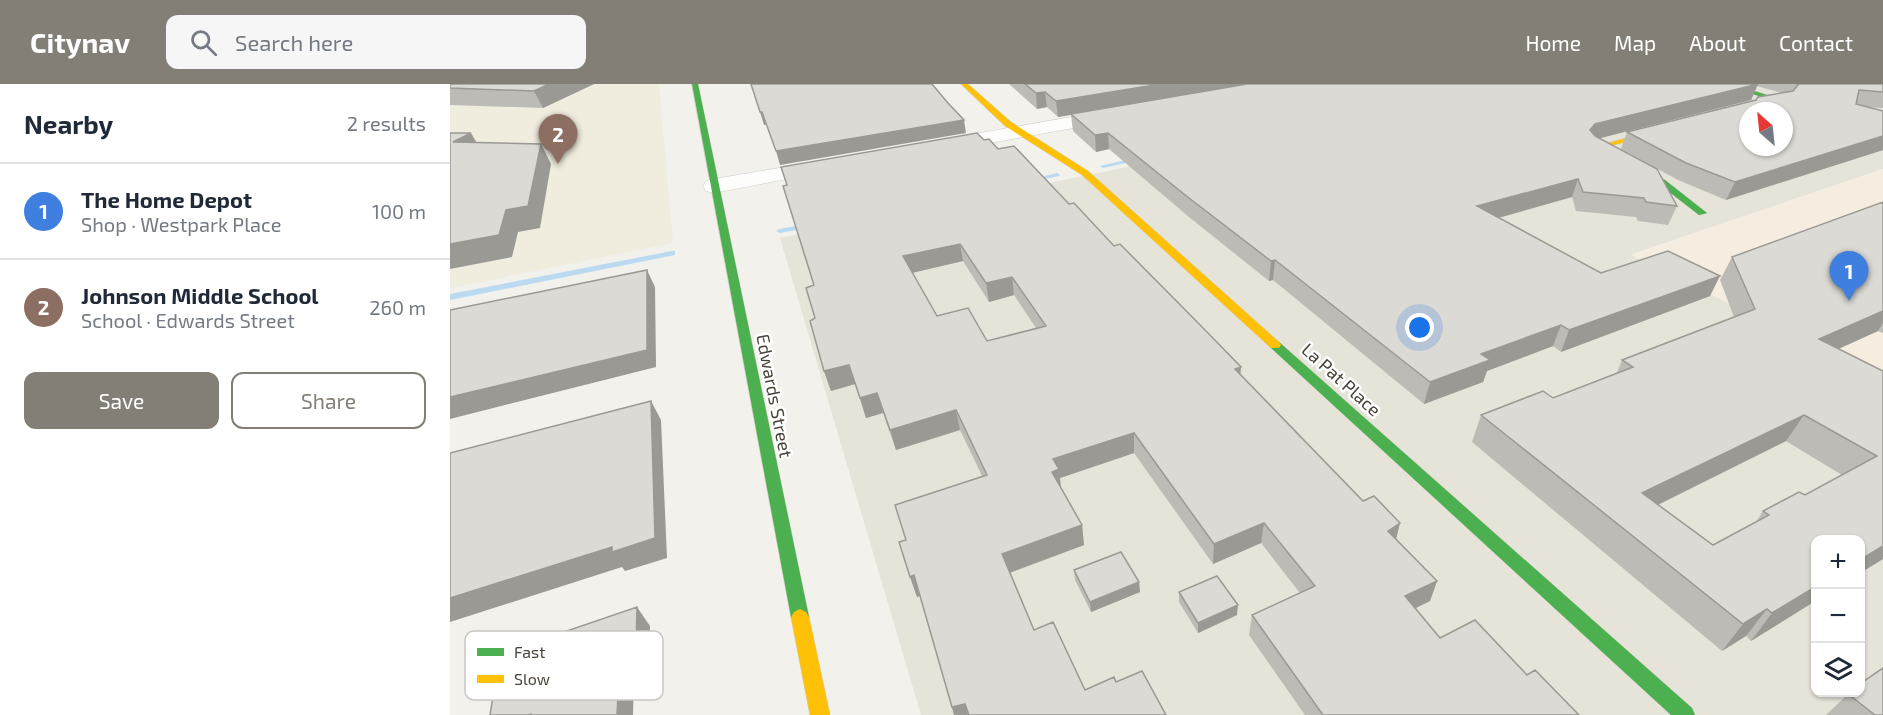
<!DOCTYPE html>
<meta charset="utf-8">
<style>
body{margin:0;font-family:"Exo 2",sans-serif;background:#f6f6f7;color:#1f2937}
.controls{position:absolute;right:18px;bottom:18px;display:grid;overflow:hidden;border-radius:12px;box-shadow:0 2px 4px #0004}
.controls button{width:54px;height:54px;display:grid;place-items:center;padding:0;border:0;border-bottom:2px solid #e0e1e3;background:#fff;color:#1f2937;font:30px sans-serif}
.compass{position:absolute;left:1289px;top:18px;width:54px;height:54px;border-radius:50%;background:#fff;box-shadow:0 2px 4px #0004;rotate:333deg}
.you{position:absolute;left:970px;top:244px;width:21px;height:21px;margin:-15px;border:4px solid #fff;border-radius:50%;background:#1a73e8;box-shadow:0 0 0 9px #1a73e833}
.badge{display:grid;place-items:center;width:39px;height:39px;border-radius:50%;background:#847f76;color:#fff;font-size:20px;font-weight:700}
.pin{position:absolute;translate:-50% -50px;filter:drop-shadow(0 2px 3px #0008)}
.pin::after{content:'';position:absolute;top:32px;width:21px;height:18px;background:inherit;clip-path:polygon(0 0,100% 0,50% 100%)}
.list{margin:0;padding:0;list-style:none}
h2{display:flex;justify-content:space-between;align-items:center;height:78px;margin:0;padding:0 24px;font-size:26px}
h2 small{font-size:20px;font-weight:400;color:#747a83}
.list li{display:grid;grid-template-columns:39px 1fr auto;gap:18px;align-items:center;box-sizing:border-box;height:96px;padding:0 24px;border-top:2px solid #e0e1e3}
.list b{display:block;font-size:22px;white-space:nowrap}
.list p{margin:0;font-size:20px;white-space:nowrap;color:#747a83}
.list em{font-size:20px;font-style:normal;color:#747a83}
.actions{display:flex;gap:12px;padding:18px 24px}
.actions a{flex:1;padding:14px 0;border:2px solid #847f76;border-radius:12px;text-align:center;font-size:21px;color:#847f76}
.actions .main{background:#847f76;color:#fff}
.icon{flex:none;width:33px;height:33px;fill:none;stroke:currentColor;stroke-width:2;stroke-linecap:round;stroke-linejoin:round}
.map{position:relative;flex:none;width:1433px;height:631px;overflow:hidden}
header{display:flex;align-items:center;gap:36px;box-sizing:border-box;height:84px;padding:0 30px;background:#847f76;color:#fff}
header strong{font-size:28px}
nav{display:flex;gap:33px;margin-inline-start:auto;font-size:21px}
.search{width:420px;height:54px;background:#f6f6f7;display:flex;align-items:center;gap:15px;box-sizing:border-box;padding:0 21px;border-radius:12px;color:#747a83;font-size:22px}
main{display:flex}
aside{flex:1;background:#fff}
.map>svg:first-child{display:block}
.residential{fill:#e6e3d9;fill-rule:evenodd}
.commercial{fill:#f5eddf}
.education{fill:#f0ecde}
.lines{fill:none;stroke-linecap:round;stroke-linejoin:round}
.stream{fill:#bbdaf1;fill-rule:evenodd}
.street-casing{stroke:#d0cec9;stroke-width:1}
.fast-casing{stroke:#d2cec2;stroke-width:1}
.slow-casing{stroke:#d2cec2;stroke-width:1}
.street{fill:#fdfdfc;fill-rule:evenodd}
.fast{fill:#4caf50;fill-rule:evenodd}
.slow{fill:#ffc107;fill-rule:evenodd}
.wall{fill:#bdbbb6;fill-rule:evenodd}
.shaded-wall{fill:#9a9994}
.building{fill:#dcdad4;stroke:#9a9994;stroke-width:1.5;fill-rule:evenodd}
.labels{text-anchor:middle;stroke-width:5;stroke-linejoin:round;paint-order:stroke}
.street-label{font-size:18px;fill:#494237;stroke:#fff}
.key{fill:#fff;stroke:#c8c6c3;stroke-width:1.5}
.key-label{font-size:16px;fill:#494237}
</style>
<header>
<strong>Citynav</strong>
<div class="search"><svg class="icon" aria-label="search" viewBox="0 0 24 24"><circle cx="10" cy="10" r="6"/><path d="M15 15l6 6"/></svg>Search here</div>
<nav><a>Home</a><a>Map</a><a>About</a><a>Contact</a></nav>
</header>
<main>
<aside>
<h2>Nearby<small>2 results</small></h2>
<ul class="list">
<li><span class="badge" style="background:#3f7fe0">1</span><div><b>The Home Depot</b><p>Shop · Westpark Place</p></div><em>100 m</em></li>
<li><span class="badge" style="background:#8d6e63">2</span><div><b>Johnson Middle School</b><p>School · Edwards Street</p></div><em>260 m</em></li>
</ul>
<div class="actions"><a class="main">Save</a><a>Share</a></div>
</aside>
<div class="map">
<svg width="1433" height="631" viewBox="0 0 1433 631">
<rect width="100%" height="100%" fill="#f2f1ec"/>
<path class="residential" d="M1083,0H1433V85L1182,170L1433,296V631H471L330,154ZM1298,27H1334V63H1298ZM1366,456H1410V608H1366Z"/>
<path class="commercial" d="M1433,85V296L1181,171Z"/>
<path class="education" d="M0,0H209L223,159L0,204Z"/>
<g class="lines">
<path class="stream" d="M688,73L690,74V76L653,84L650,82Z
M607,89L610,91L609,92L581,98L578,96Z
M360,139L364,141L363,143L330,149L326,147L330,145Z
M222,167H225V171L0,216V210Z"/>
<g class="street-casing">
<path id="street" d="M667,25L674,27L676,31L674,35L490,68L483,66L480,62L483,58L490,56Z
M377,76L384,78L388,82L384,86L264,109L256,107L253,102L256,97L264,95Z"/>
</g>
<g class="fast-casing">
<path id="fast" d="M242,0H248L359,533L356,538L350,541L344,538L341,533Z
M1272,0H1282L1333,16L1296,26V22L1321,16Z
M1177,77L1215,96L1257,129L1249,131L1209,100L1174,82L1173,80Z
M825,257L829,258L1242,624L1245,631H1221L821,264L819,261L821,258Z"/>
</g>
<g class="slow-casing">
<path id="slow" d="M511,0H518L561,38L638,87L829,258L831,261L829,264H821L632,91L555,42Z
M1218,43L1222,45L1221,47L1147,65L1143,63Z
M350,525L356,528L359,533L380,631H360L341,533L344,528Z"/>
</g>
<use href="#street" class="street"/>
<use href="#fast" class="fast"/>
<use href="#slow" class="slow"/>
</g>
<path class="wall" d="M0,0H144L93,24L0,21Z
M559,0H1433V24L1417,23L1433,27V66L1276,116L1228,96L1171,65L1177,48L1306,16L1332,9L1307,2L1301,16L1149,54L1227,122L1218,141L1188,137L1186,133L1126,127L1122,113L1049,134L1151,189L1260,212L1111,268L1103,262L1037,287L1033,298L974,320L823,196L819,197L739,133L659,65L646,68L623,47L621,31L608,33L597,23L587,25Z
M534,56L548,65L619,120L791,283L790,290L946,455L987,497L980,517L966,524L990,554L1077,591L1129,631H855L799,551L802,531L850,509L811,459L763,480L684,369L610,394L611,404L632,441L634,461L560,489L584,546L635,606L666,598L716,631H504L470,512L467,513L449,458L456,456L532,392L510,346L446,366L433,329L416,334L405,300L381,307L374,287L365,234L364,201ZM513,177L539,218L564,211L586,244L537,257L487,232L462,189Z
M1433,118V249L1428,247L1388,265L1433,287V475L1301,557L1296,552L1272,567L1022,358L1031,331L1103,314L1167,289L1172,276L1284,233L1270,196L1282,173ZM1336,357L1392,391L1355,411L1313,427L1306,438L1263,461L1208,421Z
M624,486L689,498L690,508L641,528L625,496Z
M729,508L787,531L748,549L729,518Z
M1399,609L1433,631H1376Z"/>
<path class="shaded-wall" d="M99,0H144L93,24L84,7Z
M710,0H799L608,33L606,17Z
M1308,0L1301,16L1139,57L1140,46L1145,40Z
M595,8L597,23L587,25L586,9Z
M310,28H312L316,41H314Z
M514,36L516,49L330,81L326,67Z
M21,49L32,68L3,58Z
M658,49L659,65L646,68L645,51Z
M1433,52V66L1276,116L1285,98Z
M91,60L101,80L90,144L68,148L62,173L0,185V160L56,126Z
M1128,95L1122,113L1022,141L1027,122Z
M510,160L513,177L457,190L453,172Z
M825,176L823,196L819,197L821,177Z
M197,186L205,203L206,283L0,335V313Z
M1270,192L1260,212L1111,268L1119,246Z
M562,193L564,211L539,218L536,199Z
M1433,227V239L1428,247L1353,281L1369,255Z
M1111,241L1103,262L1037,287L1033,298L974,320L980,298L1031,270Z
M399,281L405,300L381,307L374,287Z
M791,283L789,303L785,285Z
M427,309L433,329L416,334L410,314Z
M201,317L211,336L217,474L175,487L172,483L0,538V514Z
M506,326L510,346L446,366L440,346Z
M1354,331L1336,357L1177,436L1192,409Z
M684,349V369L610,394L611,405L602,388L603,375Z
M814,439L811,459L763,480L764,460Z
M950,439L945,460L938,447Z
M632,441L634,461L556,490L552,470Z
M1433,462V475L1410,489V476Z
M464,491L470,512L467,513L460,493Z
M987,497L980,517L949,532L955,512Z
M689,498L690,508L641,528L640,518Z
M1365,503V517L1301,557L1322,529Z
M788,521L787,531L748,549V539Z
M187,523L200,542L199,585L184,589L183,631H167L170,571Z
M1317,525L1296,552L1272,567L1293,540Z
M515,620L518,631H504L502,623Z"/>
<path class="building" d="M0,0H99L84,7L0,4Z
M301,0H482L498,19L514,36L326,67L312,28H310Z
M575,0H710L606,17L595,8L586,9Z
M797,0H1308L1145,40L1140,46L1145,52L1207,85L1227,122L1196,118L1194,114L1133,108L1128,95L1027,122L1151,189L1218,167L1270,192L1119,246L1111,241L1031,270L1040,276L980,298L825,176L821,177L739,114L658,49L645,51L621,30Z
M1347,0H1433V8L1409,6L1406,20L1433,27V52L1285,98L1236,79L1177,48L1306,16L1308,13L1343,7L1348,1ZM1298,27H1334V63H1298Z
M0,49H21L3,58L91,60L78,122L56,126L49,151L0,160Z
M527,49L534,56L539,55L548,65L564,62L619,120L624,119L664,162L670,160L759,250L791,283L785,285L913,417L924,412L950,439L938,447L987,497L955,512L990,554L1025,536L1077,591L1085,586L1129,631H873L802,531L865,502L814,439L764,460L684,349L603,375L609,385L602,388L632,441L552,470L584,546L603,538L635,606L664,593L666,598L692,587L716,631H519L515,620L502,623L464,491L460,493L449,458L456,456L445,421L537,391L506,326L440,346L427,309L410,314L399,281L374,287L360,237L365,234L356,204L364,201L333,102L337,101L331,83ZM510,160L536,199L562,193L596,242L537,257L518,224L487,232L453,172Z
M1433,118V227L1369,255L1433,287V462L1410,476V456H1365V503L1322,529L1317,525L1293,540L1031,331L1093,307L1103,314L1183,283L1172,276L1305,225L1282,173ZM1354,331L1427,372L1355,411L1349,408L1313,427L1319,431L1263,461L1192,409Z
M197,186V266L0,313V226Z
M201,317L205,454L162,468V463L0,514V369Z
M671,468L689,498L640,518L624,486Z
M767,492L788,521L748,539L729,508Z
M187,523L186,566L170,571L167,631H81V630L78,631H40L43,612L85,597V594L102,588L105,551Z
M1433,584V631H1425L1397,609H1410V600Z"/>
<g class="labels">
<g class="street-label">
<text transform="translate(891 296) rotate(42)" y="6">La Pat Place</text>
<text transform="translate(324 312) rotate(79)" y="6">Edwards Street</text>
</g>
</g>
<rect x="15" y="547" width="198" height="69" rx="9" class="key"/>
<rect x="27" y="564" width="27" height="8" fill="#4caf50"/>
<rect x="27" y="591" width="27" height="8" fill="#ffc107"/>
<g class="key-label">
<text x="64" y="574">Fast</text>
<text x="64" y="601">Slow</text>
</g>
</svg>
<div class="controls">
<button>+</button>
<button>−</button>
<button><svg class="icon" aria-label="layers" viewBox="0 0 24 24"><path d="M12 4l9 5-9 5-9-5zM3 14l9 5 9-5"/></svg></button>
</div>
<svg class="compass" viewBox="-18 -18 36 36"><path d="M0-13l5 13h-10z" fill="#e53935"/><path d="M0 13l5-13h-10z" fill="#747a83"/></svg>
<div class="you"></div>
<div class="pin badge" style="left:1399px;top:217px;background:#3f7fe0">1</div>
<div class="pin badge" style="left:108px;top:80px;background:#8d6e63">2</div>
</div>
</main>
